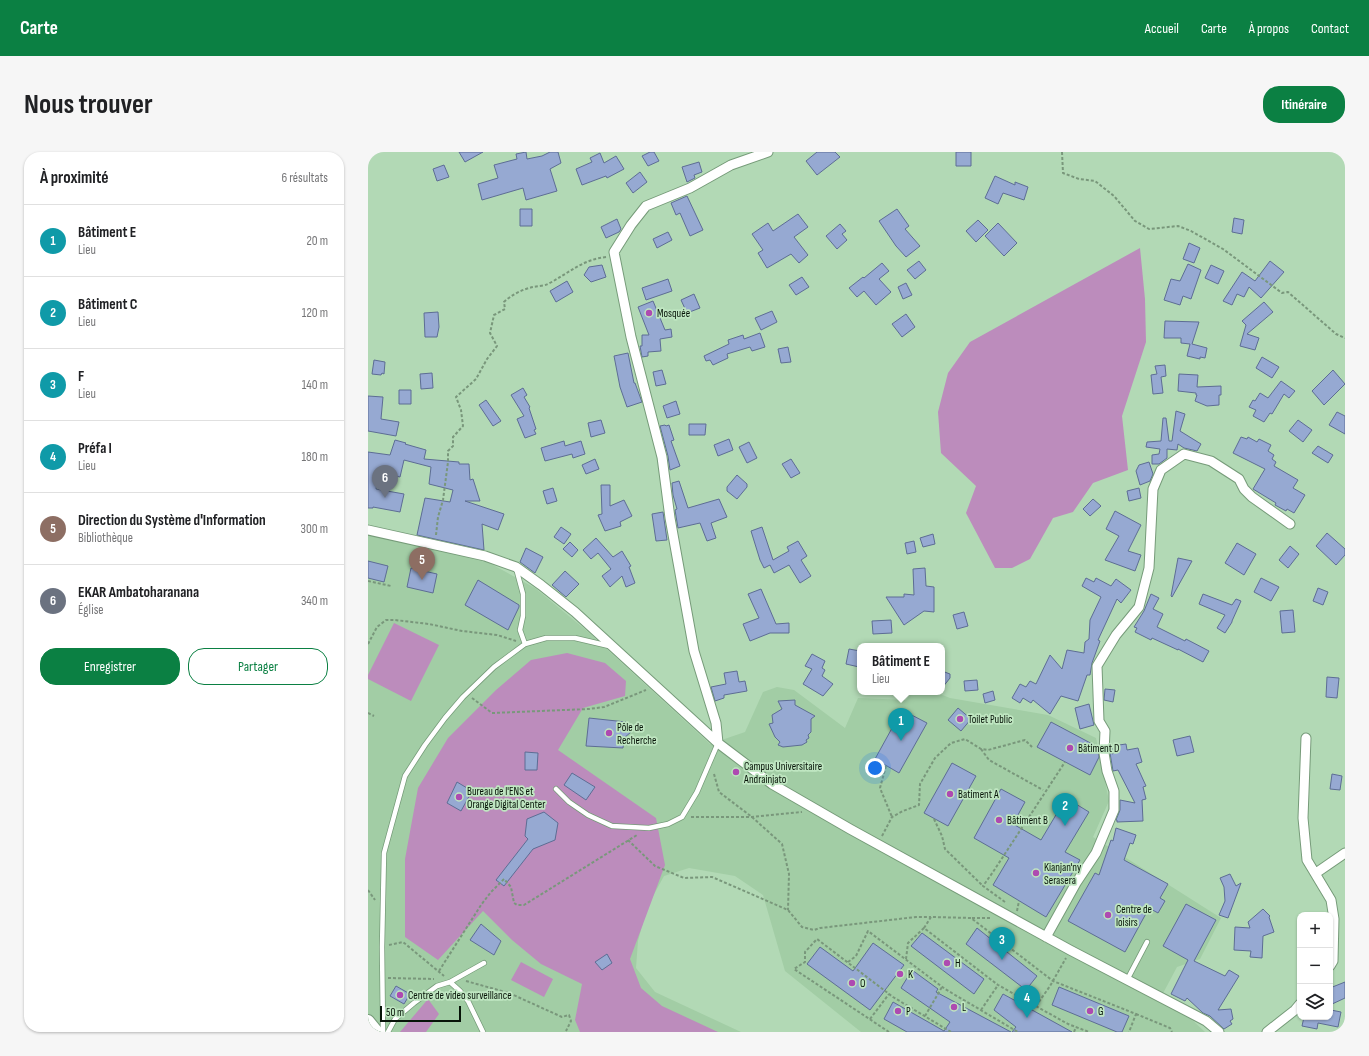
<!DOCTYPE html>
<html lang="fr">
<meta charset="utf-8">
<style>
body{margin:0;font-family:"Sofia Sans Condensed",sans-serif;background:#f6f6f6;color:#202124}
.controls{position:absolute;right:12px;bottom:12px;display:grid;overflow:hidden;border-radius:8px;box-shadow:0 1px 3px #0004}
.controls button{width:36px;height:36px;display:grid;place-items:center;padding:0;border:0;border-bottom:1px solid #e0e0e0;background:#fff;color:#202124;font:20px sans-serif}
.scale{position:absolute;left:12px;bottom:10px;width:81px;box-sizing:border-box;padding-left:4px;border:2px solid #071408;border-top:0;font-size:11px;line-height:14px;white-space:nowrap;color:#071408;-webkit-text-stroke:3px #bfe6c1;paint-order:stroke}
.you{position:absolute;left:507px;top:616px;width:14px;height:14px;margin:-10px;border:3px solid #fff;border-radius:50%;background:#1a73e8;box-shadow:0 0 0 6px #1a73e833}
.badge{display:grid;place-items:center;width:26px;height:26px;border-radius:50%;background:#0b8043;color:#fff;font-size:13px;font-weight:700}
.pin{position:absolute;translate:-50% -33px;filter:drop-shadow(0 1px 2px #0008)}
.pin::after{content:'';position:absolute;top:21px;width:14px;height:12px;background:inherit;clip-path:polygon(0 0,100% 0,50% 100%)}
.popup{position:absolute;left:489px;top:491px;width:88px;height:52px;box-sizing:border-box;display:grid;place-content:center;border-radius:8px;background:#fff;filter:drop-shadow(0 1px 3px #0005);font-size:13px;white-space:nowrap;color:#757577}
.popup b{font-size:15px;color:#202124}
.popup::after{content:'';position:absolute;left:50%;top:100%;margin-left:-8px;border:8px solid transparent;border-top-color:#fff}
.list{margin:0;padding:0;list-style:none}
h2{display:flex;justify-content:space-between;align-items:center;height:52px;margin:0;padding:0 16px;font-size:17px}
h2 small{font-size:13px;font-weight:400;color:#757577}
.list li{display:grid;grid-template-columns:26px 1fr auto;gap:12px;align-items:center;box-sizing:border-box;height:72px;padding:0 16px;border-top:1px solid #e0e0e0}
.list b{display:block;font-size:15px;white-space:nowrap}
.list p{margin:0;font-size:13px;white-space:nowrap;color:#757577}
.list em{font-size:13px;font-style:normal;color:#757577}
.actions{display:flex;gap:8px;padding:12px 16px}
.actions a{flex:1;padding:9px 0;border:1px solid #0b8043;border-radius:16px;text-align:center;font-size:14px;color:#0b8043}
.actions .main{background:#0b8043;color:#fff}
.icon{flex:none;width:22px;height:22px;fill:none;stroke:currentColor;stroke-width:2;stroke-linecap:round;stroke-linejoin:round}
.map{position:relative;flex:none;width:977px;height:880px;overflow:hidden;border-radius:16px}
header{display:flex;align-items:center;gap:24px;box-sizing:border-box;height:56px;padding:0 20px;background:#0b8043;color:#fff}
header strong{font-size:19px}
nav{display:flex;gap:22px;margin-inline-start:auto;font-size:14px}
.intro{display:flex;align-items:center;justify-content:space-between;box-sizing:border-box;height:96px;padding:0 24px}
h1{margin:0;font-size:28px}
.button{padding:10px 18px;border-radius:16px;background:#0b8043;color:#fff;font-size:14px;font-weight:700}
main{display:flex;gap:24px;padding:0 24px}
aside{flex:1;background:#fff;border-radius:16px;box-shadow:0 1px 3px #0004}
.map>svg:first-child{display:block}
.built{fill:#a2cda5}
.green{fill:#bc8cbc}
.building{fill:#96a9d2;stroke:#5d6d94}
.lines{fill:none;stroke-linecap:round;stroke-linejoin:round}
.lane-casing{stroke:#769b79;stroke-width:6}
.street-casing{stroke:#769b79;stroke-width:11}
.secondary-casing{stroke:#769b79;stroke-width:14}
.path{stroke:#79977b;stroke-width:2;stroke-dasharray:3 2;stroke-linecap:butt}
.lane{stroke:#fff;stroke-width:4.5}
.street{stroke:#fff;stroke-width:9}
.secondary{stroke:#fff;stroke-width:12}
.poi-dot{fill:#ae4ab1;stroke:#bfe6c1;stroke-width:1.5}
.labels{text-anchor:middle;stroke-width:3.5;stroke-linejoin:round;paint-order:stroke}
.poi-label{font-size:11px;fill:#071408;stroke:#bfe6c1;text-anchor:start}
</style>
<header>
<strong>Carte</strong>
<nav><a>Accueil</a><a>Carte</a><a>À propos</a><a>Contact</a></nav>
</header>
<div class="intro"><h1>Nous trouver</h1><a class="button">Itinéraire</a></div>
<main>
<aside>
<h2>À proximité<small>6 résultats</small></h2>
<ul class="list">
<li><span class="badge" style="background:#0f9aa8">1</span><div><b>Bâtiment E</b><p>Lieu</p></div><em>20 m</em></li>
<li><span class="badge" style="background:#0f9aa8">2</span><div><b>Bâtiment C</b><p>Lieu</p></div><em>120 m</em></li>
<li><span class="badge" style="background:#0f9aa8">3</span><div><b>F</b><p>Lieu</p></div><em>140 m</em></li>
<li><span class="badge" style="background:#0f9aa8">4</span><div><b>Préfa I</b><p>Lieu</p></div><em>180 m</em></li>
<li><span class="badge" style="background:#8d6e63">5</span><div><b>Direction du Système d'Information</b><p>Bibliothèque</p></div><em>300 m</em></li>
<li><span class="badge" style="background:#6b7280">6</span><div><b>EKAR Ambatoharanana</b><p>Église</p></div><em>340 m</em></li>
</ul>
<div class="actions"><a class="main">Enregistrer</a><a>Partager</a></div>
</aside>
<div class="map">
<svg width="977" height="880" viewBox="0 0 977 880">
<rect width="100%" height="100%" fill="#b2d9b5"/>
<path class="built" d="M0,381L116,408L167,436L219,479L342,592L377,580L395,540L409,535L426,538L477,576L490,546L538,548L544,540H567L582,546L680,563L728,586L741,649L725,685L853,766L832,807L809,815L792,847L820,864L837,880H493L417,819L395,743L367,724L321,716L296,724L279,755L270,789L268,816L287,840L373,880H11L0,866Z"/>
<path class="green" d="M772,96L777,147L778,190L754,264L760,318L725,331L705,360L685,366L662,407L644,416H627L598,361L608,334L573,301L570,260L580,221L602,190Z
M26,471L71,493L43,549L0,527V523Z
M199,501L237,511L258,529L257,544L215,556L190,598L288,666L297,713L262,807L273,836L294,854L350,880H212L207,868L214,832L173,812L144,788L115,759L70,808L37,785V707L50,636L80,586L128,538L163,508Z
M153,810L185,827L176,845L143,828Z
M60,847L71,862L58,880H32Z"/>
<path class="building" d="M91,0H115L97,10Z
M158,0L159,7L174,4L182,0H190L193,11L182,17L189,39L158,48L155,36L114,48L110,32L130,26L126,13L149,7L148,2Z
M282,0H286L291,9L280,14L274,4Z
M449,0H467L472,5L449,23L438,9Z
M588,0H603V14H588Z
M232,1L236,11L248,4L256,17L239,26L238,24L214,33L208,17L224,10L222,6Z
M331,10L334,20L326,23L327,26L319,30L314,15Z
M76,13L81,25L69,29L65,17Z
M272,20L279,30L265,41L258,31Z
M627,24L647,33V30L660,35L656,48L635,41L630,52L617,46Z
M319,44L335,78L322,84L312,61L308,63L303,51Z
M152,57H164V74H152Z
M529,57L541,74L537,77L552,94L538,105L528,94L511,69Z
M430,62L440,75L426,85L440,103L431,111L423,102L399,116L390,101L395,98L384,82L400,71L405,79Z
M866,66L876,68L874,82L864,80Z
M249,67L253,77L251,80L238,86L233,75Z
M610,68L620,78L608,90L598,79Z
M630,71L649,91L636,104L617,84Z
M472,72L478,79L474,82L479,88L469,97L458,84Z
M300,80L304,88L289,96L285,87Z
M821,91L832,96L826,111L815,107Z
M551,109L558,118L547,127L539,118Z
M902,109L916,120L893,146L881,135L876,145L869,142L864,153L855,149L874,120L887,129Z
M514,111L521,119L511,127L523,140L508,153L496,139L489,145L481,136L495,125L496,126Z
M820,112L833,118L823,147L815,144L812,153L796,148L803,127L812,129Z
M234,113L238,125L223,130L216,123L221,115Z
M843,113L856,119L850,132L837,126Z
M434,125L441,135L428,143L421,133Z
M300,127L304,139L278,148L274,136Z
M199,129L205,140L188,150L182,139Z
M538,131L544,143L535,147L530,135Z
M326,142L332,156L319,161L313,148Z
M285,149L297,178L303,177L304,185L292,187L293,199L280,200V204L274,205L272,194H274V183H281L270,155Z
M896,150L905,160L879,182L891,186L887,198L872,194L878,173L874,169Z
M404,159L409,170L393,178L387,166Z
M70,160L71,175L69,185H57L56,161Z
M538,162L547,175L534,185L524,172Z
M797,169L831,170L824,192L839,196L837,206L832,205V207L819,204L822,192L813,191V186H796Z
M392,181L397,195L384,199L382,195L359,202L360,206L345,213L342,208L338,209L336,204L361,192L360,188L375,183L376,187Z
M420,195L423,210L413,211L410,197Z
M260,201L266,231H267L274,250L259,255L252,235L246,204Z
M894,205L911,215L904,226L888,216Z
M6,208L17,210L16,222L14,221L13,223L4,222Z
M797,213L798,224L793,225L795,241L785,242L783,223L789,222L787,214Z
M294,218L298,232L288,234L285,220Z
M965,218L977,232L956,253L944,239Z
M64,221L65,236L53,237L52,222Z
M811,222L830,223L829,235L853,234V243H851V253L839,254L827,249L829,243H828V241L810,239Z
M913,229L927,239L921,246L916,242L904,262L902,261L896,270L885,264L888,258L881,255L885,248L887,249L892,241L900,246Z
M155,236L159,243L156,245L162,255L161,256L168,277L166,278L168,282L157,286L149,267L156,264L143,243Z
M31,238H43V252H31Z
M0,244L15,245L13,267L31,270L28,284L0,279Z
M118,248L133,269L125,274L111,253Z
M308,249L312,262L299,266L295,254Z
M808,259L817,262L812,279L833,292L829,299L816,296L810,292L809,298L799,297V306L791,312H784V303L791,302L792,297L778,295L779,290L793,289L795,266H798L801,289H804Z
M969,260L977,264V282L961,273Z
M233,268L237,281L223,285L220,271Z
M930,268L944,278L935,290L921,279Z
M321,272H338L337,283H321Z
M297,273L298,274L301,273L306,288L303,289L312,314L302,318L300,304L292,274Z
M873,285L879,287L880,285L889,290L891,287L903,293L900,299L906,303L904,307L908,310L906,314L930,328L925,336L937,343L926,361L919,357L918,359L907,353L908,351L885,337L897,317L865,301Z
M361,287L365,298L350,304L346,293Z
M27,288L38,291L37,292L58,298L56,307L91,310V312H101L102,328L105,327L112,349H97L136,362L130,378L114,372L116,398L49,383L57,346L82,350L85,338L61,332L63,315L36,308L32,325L11,320L8,337L36,342L32,360L5,355V356H0V300L22,303Z
M196,289L197,294L213,289L217,302L205,306L204,302L177,309L173,296Z
M381,290L389,306L379,311L371,295Z
M950,294L965,303L960,311L944,301Z
M227,307L231,317L218,322L214,313Z
M423,307L432,321L423,326L414,312Z
M781,310L785,322L782,329L772,333L768,319L771,313Z
M369,323L379,332V335L369,347L359,339V335Z
M311,329L320,356L351,347L359,365L343,371L348,386L339,389L332,371L310,376L307,358L309,357L305,343L304,331Z
M233,333H242V354L256,348L264,364L252,370L253,374L237,379L230,363L234,362Z
M185,336L189,349L179,352L175,339Z
M771,336L773,346L761,349L759,339Z
M725,347L733,354L722,364L715,357Z
M747,359L773,373L760,399L773,403L767,419L737,408L751,384L738,377Z
M295,360L299,388L288,389L284,362Z
M193,375L203,382L196,392L186,385Z
M394,375L405,408L421,399L419,395L430,389L439,404L433,408L443,424L432,431L421,413L406,421L402,413L396,416L392,408L383,379Z
M959,381L977,397V403L968,413L948,394Z
M565,382L567,392L555,395L552,386Z
M228,386L245,405L254,399L263,414L261,415L267,431L258,435L254,424L242,435L234,424L243,417L230,401L223,407L215,398Z
M546,389L548,400L539,402L537,391Z
M202,390L210,398L204,405L195,397Z
M869,391L888,402L876,423L857,411Z
M922,394L931,402L920,416L911,408Z
M158,396L175,405L167,421L152,410Z
M810,406L824,409L804,445L803,444Z
M0,409L20,414L16,430L0,426Z
M43,416L69,422L65,441L39,435Z
M557,416L558,434L566,435V460L556,459L536,473L518,445H536V442L546,443L545,417Z
M197,419L211,432L198,445L184,433Z
M718,426L726,430L728,426L743,434L748,427L763,438L753,451L749,447L730,488L732,489L724,511L722,523H719L710,549L693,544L682,562L665,548L663,551L655,546L652,551L644,546L652,532L658,535L662,529L668,532L682,503L694,517L699,498L716,501L717,490L721,487L722,468L733,445L714,434Z
M893,426L911,435L903,449L886,440Z
M110,428L151,453V455L140,478L97,453Z
M950,436L960,440L955,453L945,449Z
M393,437L408,472L421,471V481H402L382,489L375,472L391,466L380,442Z
M783,442L791,446L785,457L795,462L789,475L817,489L818,487L841,499L835,510L810,497V498L784,486L783,488L767,480L769,476L766,475L776,459Z
M835,442L864,453L868,447L873,449L864,469V470L857,481L849,476L857,463L831,452Z
M925,458L927,480L914,481L912,459Z
M596,460L600,474L589,477L585,463Z
M523,468L524,481L505,482L504,469Z
M481,497L492,499L491,515L478,512Z
M444,502L457,509L454,516L457,518L454,524L465,532L455,544L435,532L444,517L437,514Z
M369,519L371,530L377,529L379,539L356,543V546L347,549L343,535L358,532L356,521Z
M574,519L582,522V526L574,536Z
M959,525L971,526L969,546L958,545Z
M609,528L610,538L597,539L596,529Z
M737,537L747,538L745,550L736,548Z
M625,539L627,548L617,551L615,542Z
M427,548V553L447,564L443,567V580L440,583L441,586L438,588L439,590L434,593L415,595L410,593L412,590L407,585L401,572L405,571L404,563L414,557L410,549Z
M721,552L726,573L712,577L707,556Z
M590,556L603,567L593,579L580,568Z
M534,558L559,571L531,621L507,607Z
M221,566L258,570L262,574L263,580L256,586L255,596L218,594Z
M683,570L730,595L731,605L722,623L669,595Z
M822,584L826,600L809,604L805,588Z
M758,592L759,598L770,596L774,610L768,612L778,634L775,635L778,647L774,648L775,669L749,670V668H748L752,658V648L767,651L750,618L745,619L742,601L745,602L744,594Z
M157,600L170,601L169,618H157Z
M584,611L608,624L580,674L556,661Z
M204,621L227,635L218,648L196,633Z
M964,622L974,624L972,638L962,637Z
M89,630L104,639L93,659L79,651Z
M633,637L657,650L645,672L673,688L698,646L721,660L697,700L712,708L678,765L625,733L641,706L606,686Z
M176,660L190,671L187,688L165,697L136,734L128,728L160,687L157,684L159,667Z
M748,676L768,683L765,692L762,691L756,708L800,732L792,746L797,749L790,761L781,756L757,800L700,769L727,721L731,723L743,688L745,689Z
M862,722L868,734L873,731L860,766L851,763L857,749L856,735L852,726Z
M818,752L848,768L826,809L857,824L861,818L871,824L850,858L863,857L865,867L862,869L864,872L856,877L842,864L835,861L819,846L817,849L803,842L820,808L795,794Z
M895,757L902,764L901,765L906,780L895,784L894,806L882,805L883,799L866,798L867,775L882,776L880,770Z
M113,772L133,789L126,803L102,788Z
M609,776L669,824L658,838L598,792Z
M554,781L616,827L606,842L543,794Z
M505,791L536,813L502,858L439,812L452,795L485,819Z
M239,802L244,811L234,818L227,810Z
M544,818L570,837L568,840L643,880H539L516,867L525,850L576,879L582,870L533,836Z
M977,830V846L962,853V836Z
M28,834L42,842L36,852L22,844Z
M691,835L761,864L754,880H749L684,853Z
M635,842L646,848L704,880H644L648,875L626,858Z
M963,858L973,860L970,875L950,871L949,877L934,874L936,865H962Z"/>
<g class="lines">
<g class="lane-casing">
<path id="lane" d="M148,416L155,442V464L152,478L157,492
M188,637L201,650L220,663L244,674L281,676L300,672L314,665L329,640L350,591
M759,828L779,790
M82,830L116,811
M15,880L14,795L16,701L37,624L57,593L77,566L95,545L126,515L157,492L178,486H207L241,494
M20,880L27,867L46,851L69,834L82,830L92,839L100,849L115,880"/>
</g>
<g class="street-casing">
<path id="street" d="M0,378L117,404L148,415L173,433L207,460L350,591L404,632L482,677L702,798L838,869L851,880
M938,586L935,666L939,708L963,748L966,767L965,809L962,814
M350,591L348,571L326,499L302,366L294,305L263,185L246,100L263,73L278,54L322,36L363,13L400,0
M948,721L977,701
M678,785L708,731L728,701L746,658V639L739,619L736,601L737,579L731,569L729,514L748,483L771,455L781,416L785,337L793,318L816,302L843,309L871,327L876,337L884,345L922,372
M899,880L927,858L932,852"/>
</g>
<g class="secondary-casing">
<path id="secondary" d="M0,869L9,880"/>
</g>
<path class="path" d="M694,0L695,21L711,27L727,29L746,44L767,69L781,77L810,74L823,79L855,97L914,141L920,140L968,182L977,186
M68,383L70,365L75,348L80,310V299L85,294V285L95,274L93,258L88,245L108,227L119,207L129,194L122,181L126,163L137,157L136,150C143,143 155,137 165,135C170,134 176,134 180,132C201,121 215,107 239,105
M0,429L23,434
M0,492L9,475L18,468H27L61,472L94,479L129,483L148,489
M104,546L124,561L221,557L236,555L278,538
M0,561L6,564
M613,597L621,608L675,638
M518,614L512,636L524,665
M346,622L351,640L384,665L414,692L421,722L420,758
M323,665H384L434,660
M566,667L574,684L577,697L615,734
M514,684L524,665L535,659L551,653L552,632L567,606L583,591L597,587L613,597L620,598L657,588L664,595
M260,688L287,714L316,726L344,725L420,758L434,775L446,778L452,776L548,765H563
M0,738L7,748
M637,750L615,734L625,720L697,610
M649,759L651,749
M604,766H623
M556,776L563,765L603,766L685,829L768,862L761,880
M21,793L35,790L76,824
M538,807L540,791L556,776L630,833L700,872L721,880
M480,810L488,804L500,779L577,837L650,880
M71,819L113,753L123,740L136,727L143,735L146,751L149,753H156L269,683
M20,826L66,827
M98,829L141,841L194,865L201,863L203,869L198,879
M668,854L682,834L698,806
M613,858L630,833
M768,862L802,876L804,880
M557,864L574,835
M502,867L521,842
M521,880L426,817L437,810V800L449,787L525,845L583,880
M706,880L708,875"/>
<use href="#lane" class="lane"/>
<use href="#street" class="street"/>
<use href="#secondary" class="secondary"/>
</g>
<g class="poi-dot">
<circle cx="281" cy="161" r="4"/>
<circle cx="592" cy="567" r="4"/>
<circle cx="241" cy="581" r="4"/>
<circle cx="702" cy="596" r="4"/>
<circle cx="368" cy="620" r="4"/>
<circle cx="582" cy="642" r="4"/>
<circle cx="91" cy="645" r="4"/>
<circle cx="631" cy="668" r="4"/>
<circle cx="668" cy="721" r="4"/>
<circle cx="740" cy="763" r="4"/>
<circle cx="579" cy="811" r="4"/>
<circle cx="532" cy="822" r="4"/>
<circle cx="484" cy="831" r="4"/>
<circle cx="32" cy="843" r="4"/>
<circle cx="586" cy="855" r="4"/>
<circle cx="530" cy="859" r="4"/>
<circle cx="722" cy="859" r="4"/>
</g>
<g class="labels">
<g class="poi-label">
<text x="289" y="165">Mosquée</text>
<text x="600" y="571">Toilet Public</text>
<text x="249" y="579">Pôle de<tspan x="249" dy="13">Recherche</tspan></text>
<text x="710" y="600">Bâtiment D</text>
<text x="376" y="618">Campus Universitaire<tspan x="376" dy="13">Andrainjato</tspan></text>
<text x="99" y="643">Bureau de l'ENS et<tspan x="99" dy="13">Orange Digital Center</tspan></text>
<text x="590" y="646">Batiment A</text>
<text x="639" y="672">Bâtiment B</text>
<text x="676" y="719">Kianjan'ny<tspan x="676" dy="13">Serasera</tspan></text>
<text x="748" y="761">Centre de<tspan x="748" dy="13">loisirs</tspan></text>
<text x="587" y="815">H</text>
<text x="540" y="826">K</text>
<text x="492" y="835">O</text>
<text x="40" y="847">Centre de video surveillance</text>
<text x="594" y="859">L</text>
<text x="538" y="863">P</text>
<text x="730" y="863">G</text>
</g>
</g>
</svg>
<div class="controls">
<button>+</button>
<button>−</button>
<button><svg class="icon" aria-label="layers" viewBox="0 0 24 24"><path d="M12 4l9 5-9 5-9-5zM3 14l9 5 9-5"/></svg></button>
</div>
<div class="scale">50 m</div>
<div class="you"></div>
<div class="pin badge" style="left:533px;top:589px;background:#0f9aa8">1</div>
<div class="popup"><b>Bâtiment E</b>Lieu</div>
<div class="pin badge" style="left:697px;top:674px;background:#0f9aa8">2</div>
<div class="pin badge" style="left:634px;top:808px;background:#0f9aa8">3</div>
<div class="pin badge" style="left:659px;top:866px;background:#0f9aa8">4</div>
<div class="pin badge" style="left:54px;top:428px;background:#8d6e63">5</div>
<div class="pin badge" style="left:17px;top:346px;background:#6b7280">6</div>
</div>
</main>
